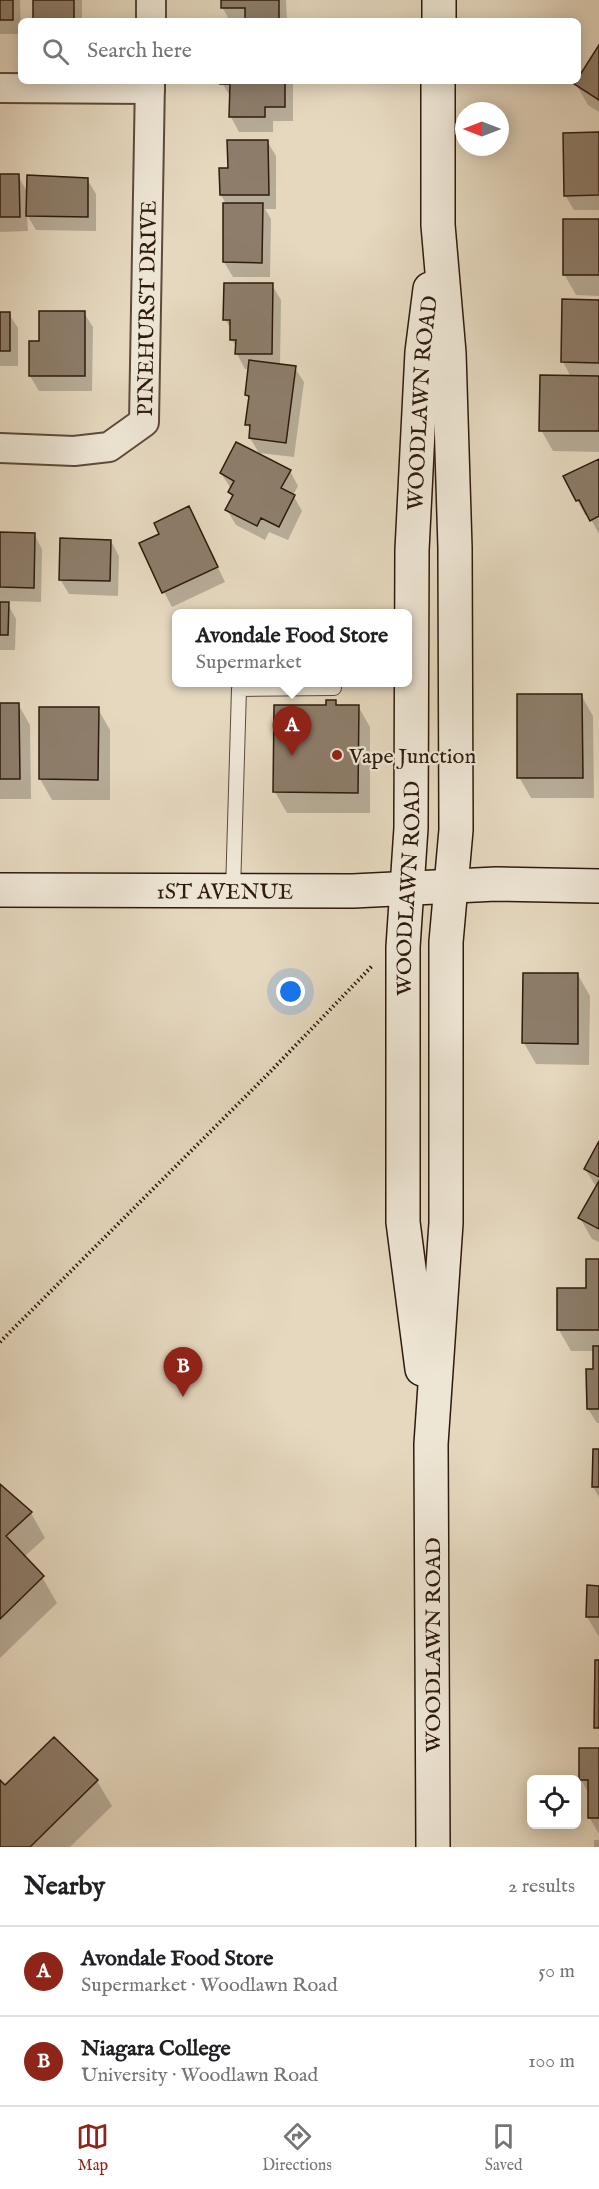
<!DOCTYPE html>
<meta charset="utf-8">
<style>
body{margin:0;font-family:"IM FELL English",serif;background:#f6f6f6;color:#202124}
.controls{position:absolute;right:18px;bottom:18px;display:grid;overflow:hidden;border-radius:9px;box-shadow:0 3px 15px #0003}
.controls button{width:54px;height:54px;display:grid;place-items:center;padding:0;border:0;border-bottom:2px solid #e0e0e0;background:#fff;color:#202124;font:30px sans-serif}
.compass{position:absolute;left:455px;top:102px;width:54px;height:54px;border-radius:50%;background:#fff;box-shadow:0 3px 15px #0003;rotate:270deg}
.you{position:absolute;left:291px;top:992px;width:21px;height:21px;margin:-15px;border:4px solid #fff;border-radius:50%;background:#1a73e8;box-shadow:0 0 0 9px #1a73e833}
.badge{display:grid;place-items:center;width:39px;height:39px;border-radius:50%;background:#8f2418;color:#fff;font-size:20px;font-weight:700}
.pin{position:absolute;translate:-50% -50px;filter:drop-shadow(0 2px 3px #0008)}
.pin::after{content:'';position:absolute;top:32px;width:21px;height:18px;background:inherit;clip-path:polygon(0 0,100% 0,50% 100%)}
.popup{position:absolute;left:172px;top:609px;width:240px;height:78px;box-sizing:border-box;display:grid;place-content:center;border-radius:9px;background:#fff;filter:drop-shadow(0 2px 4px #0005);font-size:20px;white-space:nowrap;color:#757577}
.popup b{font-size:22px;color:#202124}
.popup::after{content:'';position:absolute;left:50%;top:100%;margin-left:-12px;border:12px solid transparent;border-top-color:#fff}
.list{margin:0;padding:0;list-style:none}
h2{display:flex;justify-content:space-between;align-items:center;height:78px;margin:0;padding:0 24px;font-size:26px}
h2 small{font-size:20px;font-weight:400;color:#757577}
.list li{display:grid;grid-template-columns:39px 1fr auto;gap:18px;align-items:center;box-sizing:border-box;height:90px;padding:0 24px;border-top:2px solid #e0e0e0}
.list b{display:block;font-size:22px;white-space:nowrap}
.list p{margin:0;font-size:20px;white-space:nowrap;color:#757577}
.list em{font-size:20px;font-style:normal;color:#757577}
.icon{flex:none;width:33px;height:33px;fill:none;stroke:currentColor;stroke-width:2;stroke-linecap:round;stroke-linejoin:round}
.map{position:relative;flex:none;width:599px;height:1847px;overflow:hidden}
.search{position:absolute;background:#fff;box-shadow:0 3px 15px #0003;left:18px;right:18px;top:18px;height:66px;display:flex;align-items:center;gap:15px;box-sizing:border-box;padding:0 21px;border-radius:9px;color:#757577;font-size:22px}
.sheet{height:258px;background:#fff}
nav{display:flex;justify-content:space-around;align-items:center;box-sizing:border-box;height:84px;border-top:2px solid #e0e0e0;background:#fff;font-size:16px;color:#757577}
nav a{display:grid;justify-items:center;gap:3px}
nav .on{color:#8f2418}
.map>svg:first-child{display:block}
.shadow{fill:#0003}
.building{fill:#8d7d6a;stroke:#2e1b0d;stroke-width:1.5}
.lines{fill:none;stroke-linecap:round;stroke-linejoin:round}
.lane-casing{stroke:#5c4a3a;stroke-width:16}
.street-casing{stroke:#5c4a3a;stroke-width:32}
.secondary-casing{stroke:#2e1b0d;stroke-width:36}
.path{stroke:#2e1b0d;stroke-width:4;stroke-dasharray:1.5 3;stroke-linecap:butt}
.lane{stroke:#eee6d5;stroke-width:14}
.street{stroke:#eee6d5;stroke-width:28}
.secondary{stroke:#eee6d5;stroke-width:33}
.poi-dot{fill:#8f2418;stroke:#eee6d5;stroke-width:2}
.labels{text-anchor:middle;stroke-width:4.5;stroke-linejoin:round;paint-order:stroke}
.street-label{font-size:22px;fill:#2e1b0d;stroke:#eee6d5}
.poi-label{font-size:22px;fill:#2e1b0d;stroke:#eee6d5;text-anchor:start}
</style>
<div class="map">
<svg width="599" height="1847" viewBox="0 0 599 1847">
<rect width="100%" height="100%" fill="#e5d8bf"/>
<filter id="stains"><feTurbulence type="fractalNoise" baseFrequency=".00333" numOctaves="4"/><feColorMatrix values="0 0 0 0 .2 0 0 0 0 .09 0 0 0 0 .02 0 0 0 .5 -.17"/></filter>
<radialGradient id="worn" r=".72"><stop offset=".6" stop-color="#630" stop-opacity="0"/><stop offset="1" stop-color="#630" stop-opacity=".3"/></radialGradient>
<path class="shadow" d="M0,0H20L21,34H0Z
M35,0H82V21H35Z
M222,0H286L287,21H230L222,7Z
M599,47V112L588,105L576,84Z
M221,81H293V121H273V132H239L231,117V98Z
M599,134V210H574L565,195Z
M267,141L276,156V209H265L271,219L270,277H233L224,262L226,204L221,195Z
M0,176H18L28,193L87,179L96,194V231L36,230L27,215L28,231L0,232Z
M599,221V296L576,295L564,274Z
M272,285L281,300L280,366L295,368L304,382L294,457L259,453L250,438L251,431L247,424L250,401L247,395L250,369H245L237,354V349L232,340V331L225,319Z
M599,301V452L553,451L541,430L571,377L563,362Z
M84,313L93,327L92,391H39L30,376L40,343Z
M0,314H9L18,328V366H0Z
M599,460V534L588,514L585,515L565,477Z
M290,471L298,486L293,495L302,511L288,540L269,532L265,540L236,525L227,510L233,498L229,492L231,489L221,473Z
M189,508L225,582L172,607L164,592L160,535Z
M34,534L42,549L41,602L6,601L16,619L15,650H0V555Z
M111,541L119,556L118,596L69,594L60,579Z
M581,695L593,716L594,798H531L519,777Z
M335,702L338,706H358L370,727V813H287L275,792L328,707Z
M0,704H18L30,725L31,799H0Z
M98,709L110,730V800H52L40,779Z
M578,975L590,996L589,1065L536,1064L524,1043Z
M599,1144V1242L592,1239L580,1218L597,1188L585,1169Z
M599,1261V1423H597L588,1409L594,1370V1351H571L559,1330L588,1290Z
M599,1450V1497L593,1487Z
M0,1486L31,1513L45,1538L24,1557L42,1577L57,1603L0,1658Z
M599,1587V1637L587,1617Z
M54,1739L97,1781L112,1806L70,1847H0V1782L5,1787Z
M599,1749V1834L589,1817V1794L581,1780Z
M594,1840H599V1847H594Z"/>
<path class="building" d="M0,0H13V20H0Z
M33,0H74V21H33Z
M221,0H279V21H245V8H221Z
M599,45V100L574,84L578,81V78Z
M220,81H285V107H265V117H229L230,84H220Z
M599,132V195L564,196L563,133Z
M227,140H268L269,195H220L219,168H228Z
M0,174H19L20,217H0Z
M27,175L88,178V217L26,216Z
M223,203H263L262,263L223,262Z
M563,219H599V275H563Z
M224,283H273L272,354H235L236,340H230V320H223Z
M562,299L599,300V363L561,362Z
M39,311H85V376H29V341H39Z
M0,312H10V351H0Z
M249,360L296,366L286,443L249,438L250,425H245L249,396L245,395Z
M540,375L599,376V431H539Z
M236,442L291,470L281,488L295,495L279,527L261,518L257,526L225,510L233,495L228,492L234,481L220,473Z
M599,459V516L590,521L579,500L576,501L563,476Z
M189,506L218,567L162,593L139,543L159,534L154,523Z
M0,532L35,533L34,588L0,587Z
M60,538L111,540L110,581L59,580Z
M0,602H9L8,635H0Z
M517,694H582L583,778H517Z
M326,700H336V705H359L358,793L273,792L274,705H326Z
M0,703H19L20,779H0Z
M39,707H99L98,780L39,779Z
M523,973H578V1044L522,1043Z
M599,1141V1177L584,1169Z
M599,1181V1229L578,1218Z
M586,1259H599V1330H557V1288H586Z
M593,1346H599V1409H587L586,1369H593Z
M593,1449H599V1487H592Z
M0,1484L32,1512L6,1536L44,1576L0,1619Z
M587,1585L599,1586V1617H586Z
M595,1660H599V1728H594Z
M54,1737L98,1780L30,1847H0V1780L5,1785Z
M579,1748H599V1818H588V1780H579Z"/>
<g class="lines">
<g class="lane-casing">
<path id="lane" d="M233,891L239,689L334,688"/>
</g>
<g class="street-casing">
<g id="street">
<path d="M151,21V0"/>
<path d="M0,88L150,89"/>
<path id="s1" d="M0,448L74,451L109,447L144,422L150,81"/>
</g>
</g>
<g class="secondary-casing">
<g id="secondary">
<path d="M439,21V0"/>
<path id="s2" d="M0,890L353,891L496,884L599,886"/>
<path id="s3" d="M422,1369L403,1222V947L411,828L412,550L422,352L430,289"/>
<path d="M433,1847L431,1444L446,1223V942L456,830L455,548L449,353L438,225V81"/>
</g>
</g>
<path class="path" d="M0,1342L269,1073L373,965"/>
<use href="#lane" class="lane"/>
<use href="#street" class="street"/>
<use href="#secondary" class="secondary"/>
</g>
<circle class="poi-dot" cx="337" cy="755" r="6"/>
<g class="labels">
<g class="street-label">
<text dy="8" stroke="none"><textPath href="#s1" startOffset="266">PINEHURST DRIVE</textPath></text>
<text dy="8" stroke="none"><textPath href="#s3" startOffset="968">WOODLAWN ROAD</textPath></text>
<text dy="8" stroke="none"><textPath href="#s3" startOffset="482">WOODLAWN ROAD</textPath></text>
<text dy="8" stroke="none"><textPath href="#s2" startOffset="225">1ST AVENUE</textPath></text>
<text transform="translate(432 1645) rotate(-90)" y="8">WOODLAWN ROAD</text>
</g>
<g class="poi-label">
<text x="349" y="763">Vape Junction</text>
</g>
</g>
<rect width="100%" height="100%" filter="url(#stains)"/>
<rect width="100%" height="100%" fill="url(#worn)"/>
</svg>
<div class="controls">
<button><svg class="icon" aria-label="locate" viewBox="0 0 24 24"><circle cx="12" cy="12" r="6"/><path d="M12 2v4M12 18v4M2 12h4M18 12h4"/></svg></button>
</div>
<svg class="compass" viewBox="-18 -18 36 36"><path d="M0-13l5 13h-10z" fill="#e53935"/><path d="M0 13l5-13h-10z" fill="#757577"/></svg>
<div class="you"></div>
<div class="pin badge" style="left:292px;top:756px">A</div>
<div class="popup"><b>Avondale Food Store</b>Supermarket</div>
<div class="pin badge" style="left:183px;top:1397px">B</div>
<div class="search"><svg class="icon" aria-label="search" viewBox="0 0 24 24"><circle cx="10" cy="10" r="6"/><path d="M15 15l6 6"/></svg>Search here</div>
</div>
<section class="sheet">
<h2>Nearby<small>2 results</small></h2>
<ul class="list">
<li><span class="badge">A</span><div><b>Avondale Food Store</b><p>Supermarket · Woodlawn Road</p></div><em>50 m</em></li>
<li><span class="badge">B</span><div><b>Niagara College</b><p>University · Woodlawn Road</p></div><em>100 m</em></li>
</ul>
</section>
<nav>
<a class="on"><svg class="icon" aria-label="map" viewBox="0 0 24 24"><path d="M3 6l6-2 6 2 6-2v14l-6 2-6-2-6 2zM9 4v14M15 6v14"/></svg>Map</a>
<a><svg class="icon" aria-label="directions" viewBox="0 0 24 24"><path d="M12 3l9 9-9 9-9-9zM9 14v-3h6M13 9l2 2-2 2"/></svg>Directions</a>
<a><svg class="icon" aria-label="saved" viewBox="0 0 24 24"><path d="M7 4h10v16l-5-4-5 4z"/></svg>Saved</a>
</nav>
